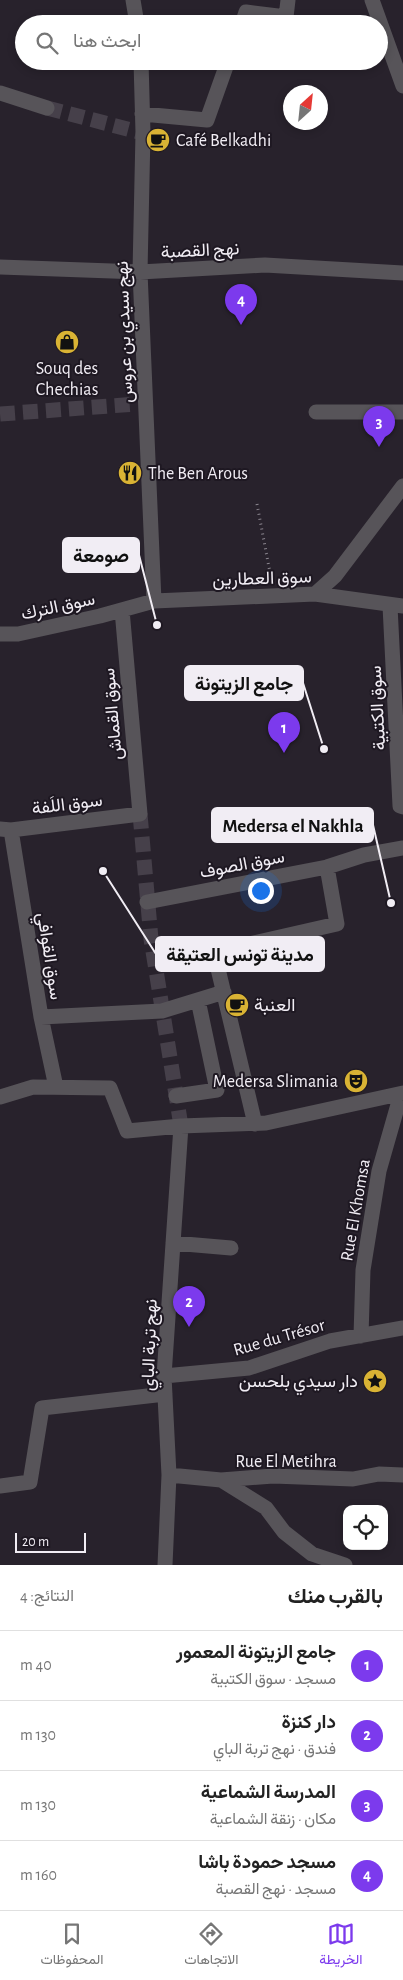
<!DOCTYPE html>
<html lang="ar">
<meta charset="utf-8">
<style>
body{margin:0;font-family:"Alegreya Sans",Vazirmatn,sans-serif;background:#f2f2f2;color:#222;direction:rtl}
.controls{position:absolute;right:15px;bottom:15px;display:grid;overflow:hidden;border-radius:10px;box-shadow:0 2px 8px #0003}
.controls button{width:45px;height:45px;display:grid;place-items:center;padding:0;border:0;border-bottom:1px solid #e0e0e0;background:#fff;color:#222;font:25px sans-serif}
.compass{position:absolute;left:283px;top:85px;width:45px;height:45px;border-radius:50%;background:#fff;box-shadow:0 2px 8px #0003;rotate:27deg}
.scale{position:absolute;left:15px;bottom:12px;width:71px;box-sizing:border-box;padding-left:5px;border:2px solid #f1edf4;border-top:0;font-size:14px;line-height:18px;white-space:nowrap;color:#f1edf4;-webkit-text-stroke:4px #1e1822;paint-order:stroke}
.you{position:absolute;left:260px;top:890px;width:18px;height:18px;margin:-12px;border:4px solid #fff;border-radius:50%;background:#1a73e8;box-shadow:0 0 0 8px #1a73e833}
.badge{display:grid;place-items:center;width:32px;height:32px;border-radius:50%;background:#7c3aed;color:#fff;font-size:16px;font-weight:700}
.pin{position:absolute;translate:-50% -41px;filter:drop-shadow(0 1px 2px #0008)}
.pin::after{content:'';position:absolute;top:26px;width:18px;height:15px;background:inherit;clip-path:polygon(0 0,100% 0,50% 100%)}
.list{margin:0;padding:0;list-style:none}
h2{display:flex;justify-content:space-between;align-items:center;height:65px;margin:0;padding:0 20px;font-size:21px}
h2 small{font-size:16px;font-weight:400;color:#767676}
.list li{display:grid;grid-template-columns:32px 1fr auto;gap:15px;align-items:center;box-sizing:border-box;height:70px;padding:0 20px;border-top:1px solid #e0e0e0}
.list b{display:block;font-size:19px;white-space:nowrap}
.list p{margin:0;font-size:16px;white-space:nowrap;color:#767676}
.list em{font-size:16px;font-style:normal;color:#767676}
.icon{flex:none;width:28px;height:28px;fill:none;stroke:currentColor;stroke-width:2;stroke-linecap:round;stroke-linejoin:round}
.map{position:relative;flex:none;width:403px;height:1565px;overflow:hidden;direction:ltr}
.search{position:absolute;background:#fff;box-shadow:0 2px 8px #0003;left:15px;right:15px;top:15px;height:55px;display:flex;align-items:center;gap:12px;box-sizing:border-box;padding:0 18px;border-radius:28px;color:#767676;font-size:19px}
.sheet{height:345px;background:#fff}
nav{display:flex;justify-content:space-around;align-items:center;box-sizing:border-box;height:70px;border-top:1px solid #e0e0e0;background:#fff;font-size:14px;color:#767676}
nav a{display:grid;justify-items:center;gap:2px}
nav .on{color:#7c3aed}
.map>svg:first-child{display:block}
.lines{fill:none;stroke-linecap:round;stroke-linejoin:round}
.street-tunnel{stroke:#46404a;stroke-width:15;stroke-dasharray:15 8;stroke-linecap:butt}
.path{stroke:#8a858e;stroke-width:3;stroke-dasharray:1 4;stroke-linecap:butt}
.street{stroke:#575459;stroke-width:15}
.labels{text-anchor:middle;stroke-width:4;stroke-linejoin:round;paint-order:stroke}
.poi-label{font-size:18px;fill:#f1edf4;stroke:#1e1822;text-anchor:start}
.street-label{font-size:18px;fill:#f1edf4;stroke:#1e1822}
.leader{fill:none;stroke:#f1edf4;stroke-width:2}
.callout-dot{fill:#f1edf4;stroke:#1e1822;stroke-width:2}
.callout{fill:#f1edf4;stroke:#f1edf4;stroke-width:2}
.callout-label{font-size:19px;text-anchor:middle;font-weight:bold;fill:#111}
</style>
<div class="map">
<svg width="403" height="1565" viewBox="0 0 403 1565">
<rect width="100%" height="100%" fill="#28222c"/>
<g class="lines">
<path class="street-tunnel" d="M47,108L143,133
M0,414L137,404
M140,814L151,939L181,1126"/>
<path class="path" d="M257,504L271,578"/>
<path class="street" d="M133,0L137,24
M372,0L403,86
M242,24L246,12L286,17L288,0
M141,61L143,133L140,272L154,601
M0,93L47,108
M142,114L207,120L228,61
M0,267L140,272L265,265L403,273
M316,412H403
M315,594L335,576L403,486
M390,606L400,806L403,807
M0,634H18L100,616L154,601L315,594L403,606
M0,829L11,830L140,814L122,610
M11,830L41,1017L56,1087
M147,902L327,867L364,855L403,848
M41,1017L162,1011L224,992
M176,1096L217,1090L198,1000
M0,1097L33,1087L110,1088L127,1131L181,1126L266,1123L403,1093
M255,1124L214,952L337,924L327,867
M173,1243L231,1248
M361,1336L363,1270L379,1171L401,1094
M164,1376L249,1368L330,1341L403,1328
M169,1475L221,1480L273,1476L353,1479L379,1474L403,1475
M221,1480L266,1508L284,1532L312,1554L345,1565
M0,1486L30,1482L42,1408L165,1394
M165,1565L169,1475L164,1376L181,1126"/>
</g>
<defs>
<g id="cafe-disc" transform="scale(1.25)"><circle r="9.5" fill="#d9b334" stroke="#1e1822"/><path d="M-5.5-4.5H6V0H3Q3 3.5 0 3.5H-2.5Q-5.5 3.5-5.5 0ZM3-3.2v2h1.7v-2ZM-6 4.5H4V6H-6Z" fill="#111"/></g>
<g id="shop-disc" transform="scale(1.25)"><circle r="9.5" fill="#d9b334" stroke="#1e1822"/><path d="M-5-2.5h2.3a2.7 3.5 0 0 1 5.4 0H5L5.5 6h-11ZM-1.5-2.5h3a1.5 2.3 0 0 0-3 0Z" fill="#111"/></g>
<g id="restaurant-disc" transform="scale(1.25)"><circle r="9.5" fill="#d9b334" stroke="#1e1822"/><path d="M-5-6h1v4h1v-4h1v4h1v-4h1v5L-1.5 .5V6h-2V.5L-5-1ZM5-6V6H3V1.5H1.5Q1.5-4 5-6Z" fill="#111"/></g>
<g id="theatre-disc" transform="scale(1.25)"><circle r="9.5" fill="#d9b334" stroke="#1e1822"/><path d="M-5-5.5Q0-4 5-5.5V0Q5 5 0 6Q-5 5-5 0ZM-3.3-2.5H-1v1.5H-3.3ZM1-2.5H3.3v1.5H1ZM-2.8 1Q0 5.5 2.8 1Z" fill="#111"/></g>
<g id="sight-disc" transform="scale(1.25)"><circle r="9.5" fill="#d9b334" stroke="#1e1822"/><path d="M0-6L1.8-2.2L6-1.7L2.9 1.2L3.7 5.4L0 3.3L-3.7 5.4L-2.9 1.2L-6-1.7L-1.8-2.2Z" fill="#111"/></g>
</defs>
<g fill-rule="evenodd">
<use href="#cafe-disc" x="158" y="140"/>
<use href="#shop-disc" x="67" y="342"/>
<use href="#restaurant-disc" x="130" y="473"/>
<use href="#cafe-disc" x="237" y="1005"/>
<use href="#theatre-disc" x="356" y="1081"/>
<use href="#sight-disc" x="375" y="1381"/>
</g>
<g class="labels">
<g class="poi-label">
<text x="176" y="146">Café Belkadhi</text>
<text x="67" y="374" text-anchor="middle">Souq des<tspan x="67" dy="21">Chechias</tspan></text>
<text x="148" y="479">The Ben Arous</text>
<text x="254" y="1011">العنبة</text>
<text x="338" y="1087" text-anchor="end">Medersa Slimania</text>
<text x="358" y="1387" text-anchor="end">دار سيدي بلحسن</text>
</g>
<g class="street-label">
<text transform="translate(200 250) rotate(-3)" y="6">نهج القصبة</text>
<text transform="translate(124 332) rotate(-92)" y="6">نهج سيدي بن عروس</text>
<text transform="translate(262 578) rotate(-2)" y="6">سوق العطارين</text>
<text transform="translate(58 606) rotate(-12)" y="6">سوق الترك</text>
<text transform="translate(377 708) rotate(-93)" y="6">سوق الكتبية</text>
<text transform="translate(112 714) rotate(-95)" y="6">سوق القماش</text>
<text transform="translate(67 804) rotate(-7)" y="6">سوق اللَفة</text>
<text transform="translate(242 864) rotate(-11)" y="6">سوق الصوف</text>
<text transform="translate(50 956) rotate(81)" y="6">سوق القوافي</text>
<text transform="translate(355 1210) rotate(-80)" y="6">Rue El Khomsa</text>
<text transform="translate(279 1337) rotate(-16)" y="6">Rue du Trésor</text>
<text transform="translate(149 1345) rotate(-88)" y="6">نهج تربة الباي</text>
<text x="286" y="1467">Rue El Metihra</text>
</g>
</g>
<path class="leader" d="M157 625L139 555M324 749L303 683M391 903L373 825M103 871L156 954"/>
<g class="callout-dot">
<circle cx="157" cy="625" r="5"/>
<circle cx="324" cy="749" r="5"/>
<circle cx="391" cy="903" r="5"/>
<circle cx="103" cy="871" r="5"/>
</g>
<g class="callout">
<rect x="63" y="538" width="76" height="34" rx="5"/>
<rect x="185" y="666" width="118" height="34" rx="5"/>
<rect x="212" y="808" width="161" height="34" rx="5"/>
<rect x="156" y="937" width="168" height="34" rx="5"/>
</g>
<g class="callout-label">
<text x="101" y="562">صومعة</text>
<text x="244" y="690">جامع الزيتونة</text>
<text x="293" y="832">Medersa el Nakhla</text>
<text x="240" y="961">مدينة تونس العتيقة</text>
</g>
</svg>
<div class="controls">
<button><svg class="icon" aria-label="locate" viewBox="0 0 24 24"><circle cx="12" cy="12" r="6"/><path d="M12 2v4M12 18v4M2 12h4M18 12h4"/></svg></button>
</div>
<svg class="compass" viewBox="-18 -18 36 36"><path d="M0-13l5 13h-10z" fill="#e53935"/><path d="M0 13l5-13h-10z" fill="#767676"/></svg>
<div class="scale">20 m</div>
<div class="you"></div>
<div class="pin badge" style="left:284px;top:753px">1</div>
<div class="pin badge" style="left:189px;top:1327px">2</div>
<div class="pin badge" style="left:379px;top:447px">3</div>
<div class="pin badge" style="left:241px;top:325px">4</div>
<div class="search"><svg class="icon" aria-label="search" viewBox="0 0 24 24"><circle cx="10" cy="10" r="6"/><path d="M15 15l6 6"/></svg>ابحث هنا</div>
</div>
<section class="sheet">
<h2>بالقرب منك<small>النتائج: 4</small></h2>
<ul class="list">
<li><span class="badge">1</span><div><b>جامع الزيتونة المعمور</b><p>مسجد · سوق الكتبية</p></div><em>40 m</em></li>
<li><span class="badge">2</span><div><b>دار كنزة</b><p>فندق · نهج تربة الباي</p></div><em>130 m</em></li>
<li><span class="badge">3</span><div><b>المدرسة الشماعية</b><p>مكان · زنقة الشماعية</p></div><em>130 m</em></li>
<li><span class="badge">4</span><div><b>مسجد حمودة باشا</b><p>مسجد · نهج القصبة</p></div><em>160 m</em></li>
</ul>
</section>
<nav>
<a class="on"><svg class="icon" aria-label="map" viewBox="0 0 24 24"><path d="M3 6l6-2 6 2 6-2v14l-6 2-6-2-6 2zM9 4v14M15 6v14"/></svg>الخريطة</a>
<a><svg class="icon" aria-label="directions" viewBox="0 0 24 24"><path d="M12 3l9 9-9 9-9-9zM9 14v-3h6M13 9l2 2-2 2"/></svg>الاتجاهات</a>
<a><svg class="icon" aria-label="saved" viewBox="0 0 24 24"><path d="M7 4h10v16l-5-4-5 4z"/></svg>المحفوظات</a>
</nav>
